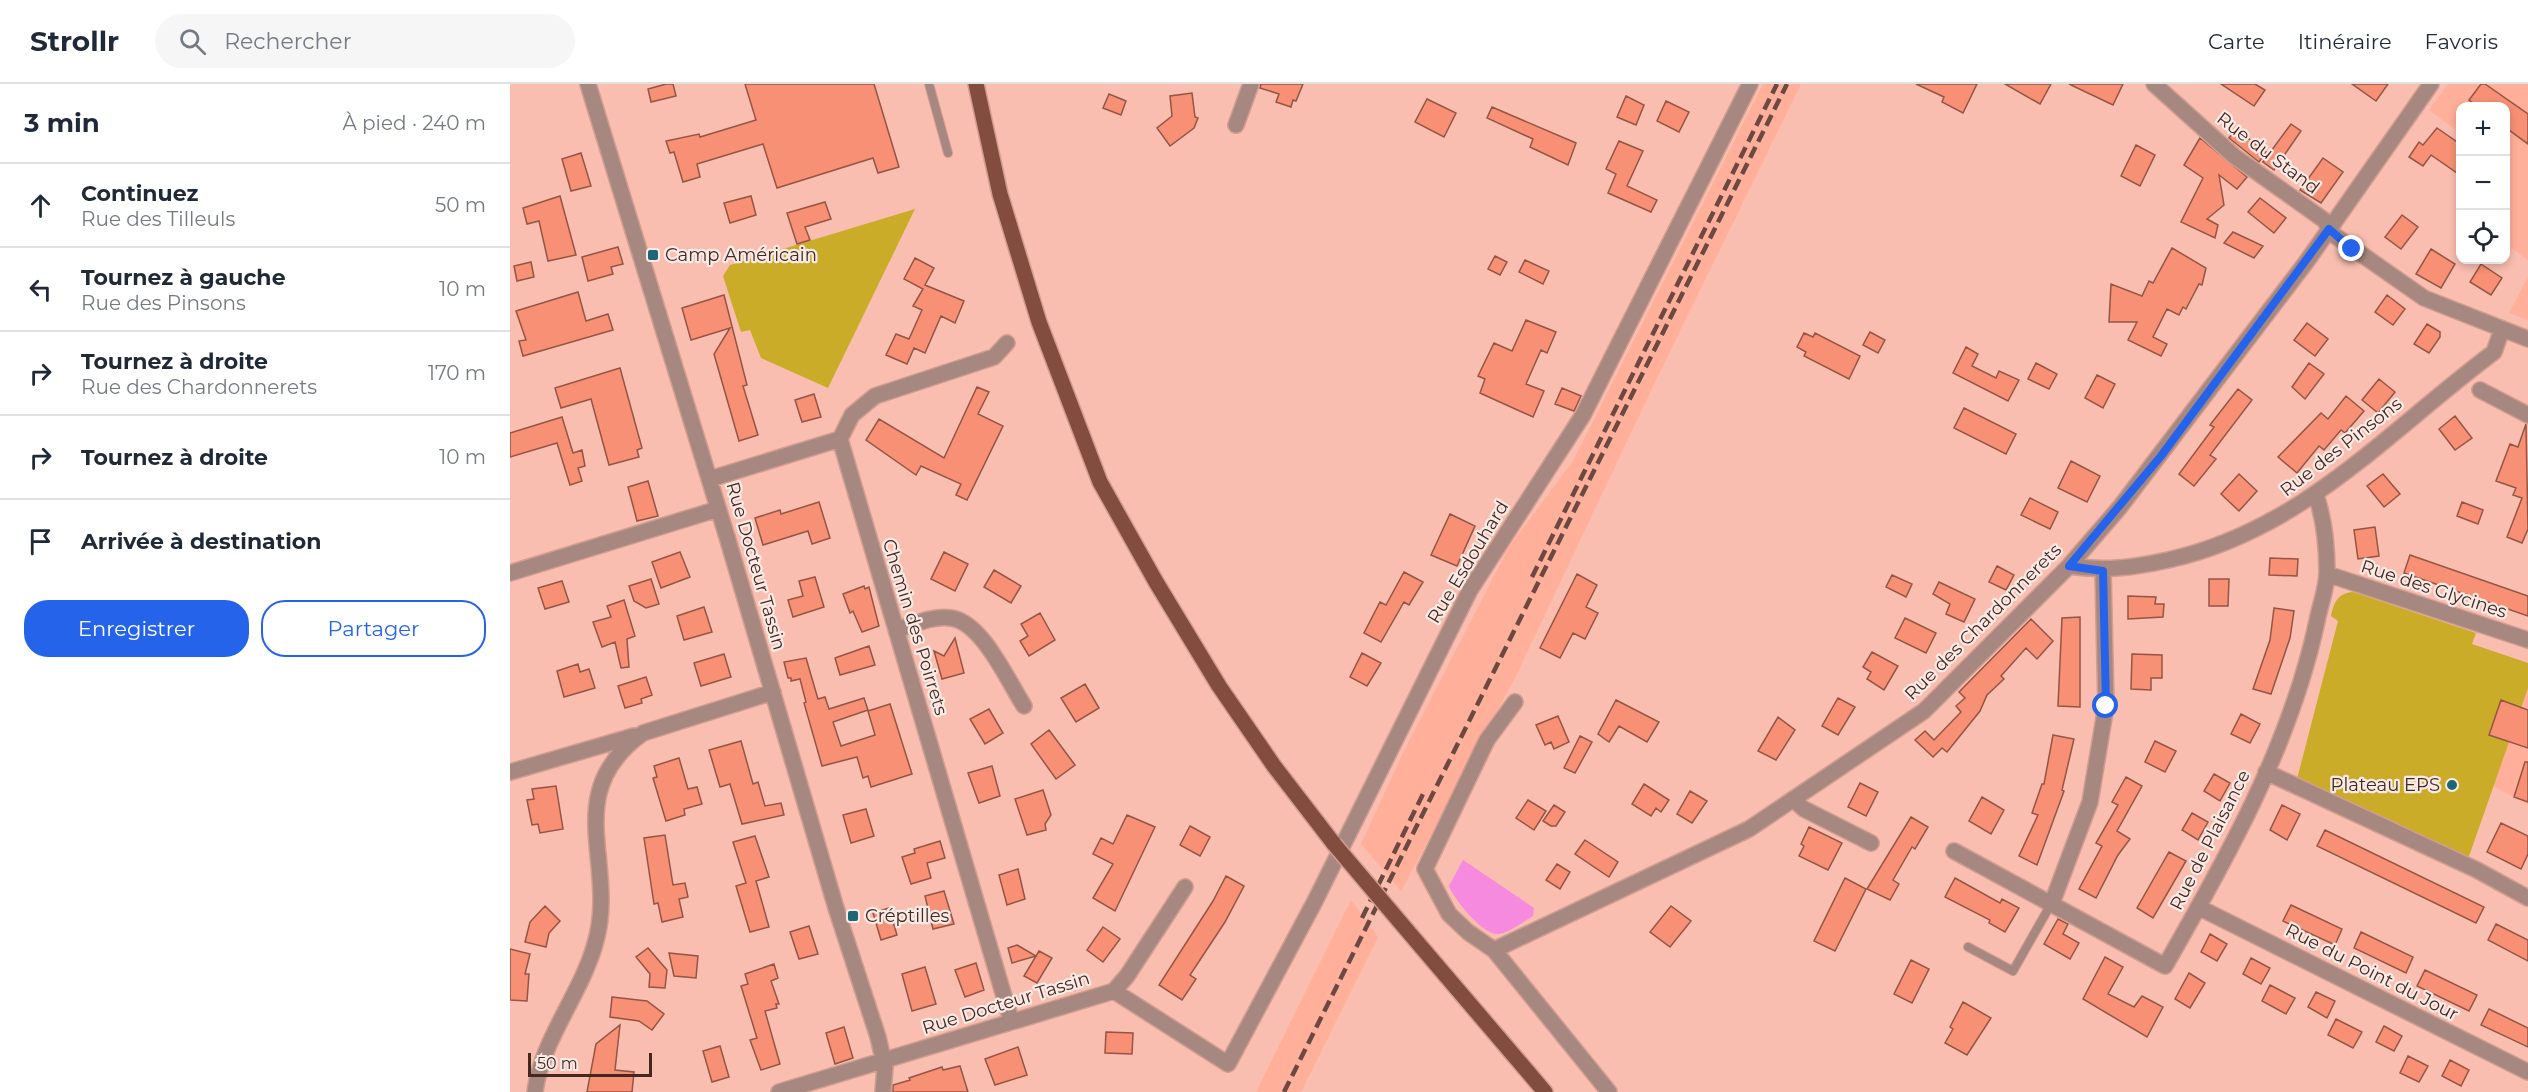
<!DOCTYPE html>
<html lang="fr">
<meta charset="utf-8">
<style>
body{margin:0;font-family:Montserrat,sans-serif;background:#f6f6f7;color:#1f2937}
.controls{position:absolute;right:18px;top:18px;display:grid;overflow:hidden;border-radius:12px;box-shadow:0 3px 9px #0003}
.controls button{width:54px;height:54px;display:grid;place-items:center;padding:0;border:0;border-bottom:2px solid #e0e1e3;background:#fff;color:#1f2937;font:30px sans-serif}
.scale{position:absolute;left:18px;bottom:15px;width:124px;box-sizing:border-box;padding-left:6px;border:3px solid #442820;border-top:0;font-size:16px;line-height:21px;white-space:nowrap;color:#442820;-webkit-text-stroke:4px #fbebe7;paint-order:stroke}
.stop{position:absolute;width:18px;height:18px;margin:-14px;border:4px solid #2563eb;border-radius:50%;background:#fff}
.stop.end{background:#2563eb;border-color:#fff;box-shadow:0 2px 6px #0008}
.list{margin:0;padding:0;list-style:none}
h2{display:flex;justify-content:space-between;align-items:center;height:78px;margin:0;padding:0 24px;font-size:26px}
h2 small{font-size:20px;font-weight:400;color:#747a83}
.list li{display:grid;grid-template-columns:39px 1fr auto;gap:18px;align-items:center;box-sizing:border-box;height:84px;padding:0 24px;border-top:2px solid #e0e1e3}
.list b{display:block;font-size:22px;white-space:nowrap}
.list p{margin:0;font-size:20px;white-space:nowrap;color:#747a83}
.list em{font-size:20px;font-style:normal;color:#747a83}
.actions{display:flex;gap:12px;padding:18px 24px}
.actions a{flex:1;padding:14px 0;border:2px solid #2563eb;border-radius:24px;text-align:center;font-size:21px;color:#2563eb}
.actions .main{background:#2563eb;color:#fff}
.icon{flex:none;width:33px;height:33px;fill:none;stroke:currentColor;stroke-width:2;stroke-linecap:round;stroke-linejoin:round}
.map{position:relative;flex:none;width:2018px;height:1008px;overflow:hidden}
header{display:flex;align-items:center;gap:36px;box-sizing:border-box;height:84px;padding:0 30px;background:#fff;border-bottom:2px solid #e0e1e3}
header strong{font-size:28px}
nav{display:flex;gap:33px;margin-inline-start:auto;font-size:21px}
.search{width:420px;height:54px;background:#f6f6f7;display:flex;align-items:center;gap:15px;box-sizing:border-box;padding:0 21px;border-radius:33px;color:#747a83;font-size:22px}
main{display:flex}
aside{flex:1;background:#fff}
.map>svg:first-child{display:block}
.built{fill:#ffaf9a}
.green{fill:#caac29}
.water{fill:#f58adf}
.building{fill:#f89075;stroke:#945544;stroke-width:1.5}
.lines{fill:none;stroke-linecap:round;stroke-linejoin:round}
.lane-casing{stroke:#d19d90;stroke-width:10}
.street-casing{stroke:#d19d90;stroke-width:18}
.primary-casing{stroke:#d19d90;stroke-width:18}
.lane{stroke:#a78880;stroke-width:8}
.street{stroke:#a78880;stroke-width:15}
.primary{stroke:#824d3f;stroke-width:15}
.rail{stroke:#6c4940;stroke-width:4.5;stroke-dasharray:12 6;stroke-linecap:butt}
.primary-bridge-casing{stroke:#d19d90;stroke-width:18;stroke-linecap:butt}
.primary-bridge{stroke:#824d3f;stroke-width:15}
.route{stroke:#2563eb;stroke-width:8}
.poi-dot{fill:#1f6675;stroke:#fbebe7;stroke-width:2}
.labels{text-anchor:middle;stroke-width:4.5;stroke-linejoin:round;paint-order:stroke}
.street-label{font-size:18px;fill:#442820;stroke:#fbebe7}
.poi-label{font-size:18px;fill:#442820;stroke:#fbebe7;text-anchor:start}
</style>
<header>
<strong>Strollr</strong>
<div class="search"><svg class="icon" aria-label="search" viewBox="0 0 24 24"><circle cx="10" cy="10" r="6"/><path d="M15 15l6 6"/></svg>Rechercher</div>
<nav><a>Carte</a><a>Itinéraire</a><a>Favoris</a></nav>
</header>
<main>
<aside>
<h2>3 min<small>À pied · 240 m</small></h2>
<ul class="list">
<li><svg class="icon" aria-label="ahead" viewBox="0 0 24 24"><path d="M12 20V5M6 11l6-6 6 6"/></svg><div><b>Continuez</b><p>Rue des Tilleuls</p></div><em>50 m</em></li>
<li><svg class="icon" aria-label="left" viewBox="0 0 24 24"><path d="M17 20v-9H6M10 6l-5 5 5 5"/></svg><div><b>Tournez à gauche</b><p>Rue des Pinsons</p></div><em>10 m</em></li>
<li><svg class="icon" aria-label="right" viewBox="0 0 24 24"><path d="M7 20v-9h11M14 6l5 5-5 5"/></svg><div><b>Tournez à droite</b><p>Rue des Chardonnerets</p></div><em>170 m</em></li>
<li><svg class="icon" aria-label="right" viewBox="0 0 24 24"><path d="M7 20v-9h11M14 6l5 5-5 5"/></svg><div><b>Tournez à droite</b></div><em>10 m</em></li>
<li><svg class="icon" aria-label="arrive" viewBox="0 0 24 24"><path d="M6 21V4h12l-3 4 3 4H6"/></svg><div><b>Arrivée à destination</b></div></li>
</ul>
<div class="actions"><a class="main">Enregistrer</a><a>Partager</a></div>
</aside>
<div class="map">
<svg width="2018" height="1008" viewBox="0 0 2018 1008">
<rect width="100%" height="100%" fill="#f9beaf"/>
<path class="built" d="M1253,0H1291L1145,298L1004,596L891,807L851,760L894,667L999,463L1063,377Z
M1938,0H2018V176L1996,160V22H1950V49L1919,26Z
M2018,193V236L1999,229Z
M2018,604V721L1983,702Z
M841,816L868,853L791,1008H746Z"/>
<path class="green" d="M405,125L318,304L251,274L240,246L231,248L213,192L220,181Z
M1843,508L1966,549L1962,560L2018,579V604L1958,775L1787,695L1828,537L1821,532C1824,518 1828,509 1843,508Z"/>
<path class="water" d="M953,776L1024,824L1023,832C1014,837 999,849 989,850C973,852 944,815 939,802Z"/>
<path class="building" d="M156,0H163L166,12L141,18L138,5Z
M235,0H364L389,83L368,89L363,74L267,104L253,60L187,80L190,93L173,98L164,68L160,69L156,57L189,50L190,53L246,36Z
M751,0H793L786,17L783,16L781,23L766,18L769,10L750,4Z
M1406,0H1467L1453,29L1432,18L1434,13Z
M1495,0H1541L1530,20Z
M1559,0H1613L1603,21Z
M1711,0H1745L1755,6L1744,22Z
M1842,0H1878L1866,17Z
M1971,0H1975L2018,30V60L1995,43V22H1967L1959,16Z
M682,9L685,33L688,34L684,44L660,62L647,44L662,32L660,12Z
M599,10L616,17L611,31L593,24Z
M1116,12L1134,21L1126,41L1107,33Z
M917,15L946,29L934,53L905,38Z
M1156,17L1179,28L1169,48L1147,37Z
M982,23L1066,59L1058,81L1020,63L1023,55L977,34Z
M1781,40L1791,47L1764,86L1753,78Z
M1927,44L1950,60V91L1921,71L1913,82L1899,73L1909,58L1913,61Z
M1726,45L1756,68L1749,78L1719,54Z
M1690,54L1737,93L1727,105L1709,91L1714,121L1697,135L1708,141L1705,154L1671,138L1693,94L1674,81Z
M1109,57L1133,67L1117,102L1147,116L1141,128L1098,109L1106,90L1096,85Z
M1626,61L1645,71L1630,102L1611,92Z
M71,69L81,102L61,107L52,75Z
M1813,74L1833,88L1811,119L1790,106Z
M50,112L66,171L38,177L29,137L17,140L13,124Z
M241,112L246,131L220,139L214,119Z
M1750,114L1776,134L1764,149L1738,128Z
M315,118L321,135L295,143L300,156L287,160L277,129Z
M1892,131L1908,143L1891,165L1875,153Z
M1723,148L1753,162L1744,174L1714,159Z
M108,163L113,180L101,183L103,190L78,197L72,173Z
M1662,164L1696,184L1692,201L1689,200L1676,225L1673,223L1669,231L1657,225L1643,253L1657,260L1651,272L1618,256L1627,238H1599L1601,200L1632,212L1639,197L1643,199Z
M1921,165L1945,180L1931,204L1906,190Z
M985,172L997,178L990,191L978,185Z
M405,174L424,184L415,201L454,217L445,239L431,232L415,269L404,264L397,280L376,271L386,250L399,255L412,226L403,222L413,205L394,195Z
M1015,176L1039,187L1033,200L1009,188Z
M21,178L24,193L7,197L4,182Z
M1971,180L1992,194L1981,211L1960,198Z
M68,208L76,237L98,230L103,246L13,272L9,257L16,256L6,227Z
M214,211L237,301L233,302L248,351L229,357L204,270L220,244L181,256L172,224Z
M1877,211L1895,225L1883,241L1865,228Z
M1016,236L1046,248L1037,269L1031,266L1016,300L1034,307L1023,333L970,309L975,295L968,292L984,259L1002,267Z
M1797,239L1818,255L1805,272L1784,256Z
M1917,240L1930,248V253L1919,269L1904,260Z
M1360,248L1375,256L1368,269L1353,261Z
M1294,249L1303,253L1305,249L1350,272L1339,295L1294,272L1296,268L1287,263Z
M1456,263L1468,270L1462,282L1486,294L1489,287L1509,296L1498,317L1443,289Z
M1526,279L1547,290L1539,305L1518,295Z
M1799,279L1814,290L1795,315L1782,303Z
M110,284L132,364L127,366L129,373L99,381L81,315L51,324L45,304Z
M1587,291L1605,300L1593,324L1575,314Z
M1869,295L1885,308L1868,329L1852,316Z
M467,303L479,308L468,330L493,342L457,416L446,411L451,400L411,382L406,391L356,356L369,335L434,374Z
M1052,304L1071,312L1064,327L1045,320Z
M1728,305L1742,316L1700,371L1706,375L1684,402L1669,390L1704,343L1700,341Z
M304,310L311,333L292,338L285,316Z
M1836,312L1854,327L1835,349L1831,346L1814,366L1809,362L1787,389L1768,373L1811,329L1818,335Z
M1454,324L1506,350L1496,370L1444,344Z
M1945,332L1962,354L1945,366L1929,345Z
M52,333L63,369L72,366L75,382L68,384L72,397L60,401L47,359L0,373V349Z
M2016,340L2018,445L2012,459L1997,453L2012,414L2003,411L2006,404L1986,397L2000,360L2008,363Z
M1561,377L1590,392L1577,418L1548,404Z
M1729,390L1747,407L1729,427L1711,410Z
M1873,390L1890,410L1874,423L1857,402Z
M138,397L148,432L127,437L118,403Z
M1520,414L1548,428L1540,445L1511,431Z
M309,418L320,454L302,460L298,447L253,461L245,434L270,426L271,430Z
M1952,418L1973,426L1968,440L1947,432Z
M940,430L965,442L947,482L921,471Z
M1865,443L1869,472L1848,475L1844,446Z
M170,468L180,493L151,504L142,478Z
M434,468L458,480L445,507L421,495Z
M1900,471L2018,512V532L1894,489Z
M1760,474L1788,475L1787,492L1759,491Z
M1487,482L1504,491L1496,506L1479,498Z
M484,486L511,502L501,519L474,503Z
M894,488L913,498L899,521L894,518L871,558L854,549L870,518L876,521Z
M1067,490L1087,501L1076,523L1088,529L1075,555L1063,549L1050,574L1030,564Z
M1382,491L1402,500L1396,513L1376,503Z
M305,493L314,523L283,533L278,516L293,512L289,497Z
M141,495L149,520L136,524L124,517L119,502Z
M1699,495H1719L1718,522H1699Z
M52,497L59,518L35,525L28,504Z
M1429,498L1465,515L1454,538L1436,530L1440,520L1423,510Z
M354,502L355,505L359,503L369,542L352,548L343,527L340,529L333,510Z
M1618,512L1646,513L1645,520H1654L1653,533L1618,535Z
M114,516L125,552L117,555L119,583L111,584L105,558L92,563L83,538L101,533L97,522Z
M194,523L202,548L174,556L167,532Z
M1764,524L1784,527L1780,554L1761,610L1743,605L1760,556Z
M530,529L545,556L519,572L510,557L518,552L511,540Z
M1570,533V623L1548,622L1552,534Z
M1395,534L1426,549L1416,569L1385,554Z
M1521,535L1543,557L1527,575L1516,564L1491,592L1494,595L1477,611L1470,627L1437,668L1432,664L1423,673L1405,656L1415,647L1424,656L1451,628L1446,622L1455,614L1449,608Z
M445,554L454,589L432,595L424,567L434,572Z
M359,562L365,581L330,591L325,574Z
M1362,568L1388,582L1374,606L1357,595L1361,588L1353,583Z
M852,569L871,579L857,602L840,593Z
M214,570L221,593L191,602L184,579Z
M1622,570L1652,571V594H1641V606L1621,605Z
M296,574L308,615L315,613L319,625L354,614L358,626L323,638L331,662L365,651L358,627L380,620L402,690L361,703L358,692L353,694L347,673L312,682L294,619L296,618L290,595L281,597V594H278L274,578Z
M68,580L70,588L79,585L85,604L54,613L47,587Z
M136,593L142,611L131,615L132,619L115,624L108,602Z
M575,600L589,624L566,638L551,614Z
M1328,614L1345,623L1328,651L1312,642Z
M1106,616L1149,638L1137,658L1109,642L1099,658L1088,650Z
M1991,616L2018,626V664L1979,651Z
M479,625L493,649L475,660L460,635Z
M1731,630L1750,640L1740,659L1721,650Z
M1048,632L1059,658L1044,665L1041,658L1035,661L1026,641Z
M1268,633L1285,646L1266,676L1248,667Z
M539,646L565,681L546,695L521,660Z
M1543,651L1564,655L1552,706L1554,707L1527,781L1509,772L1528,731L1522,729L1532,700H1534Z
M1070,652L1082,658L1065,689L1054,684Z
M231,657L243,700L248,698L255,722L271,719L274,731L232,740L220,700L210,703L199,666Z
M1645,657L1666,667L1655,688L1635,678Z
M169,674L178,705L187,703L192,720L174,725L175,731L156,737L143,694L147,693L144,682Z
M2015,678H2018V718L2004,713Z
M482,682L490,712L469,719L458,689Z
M1704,690L1720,699L1710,717L1694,707Z
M1616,693L1632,702L1607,747L1620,755L1608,771L1586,814L1569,805L1592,762L1586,759L1608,721L1602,718Z
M1350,699L1368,708L1356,732L1338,723Z
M1134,700L1159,716L1151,728L1146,724L1141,732L1122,720Z
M46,702L53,745L30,749L28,740L22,741L17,716L24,715L22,705Z
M533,706L541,731L535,740L536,746L517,751L505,715Z
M1180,707L1197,717L1182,739L1167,730Z
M1472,713L1494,726L1481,750L1459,737Z
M1018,716L1036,727L1024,746L1006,734Z
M1044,721L1055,728L1046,742H1041L1033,737Z
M1772,721L1790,730L1777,756L1760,746Z
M356,725L364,752L341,759L333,731Z
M1682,729L1698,738L1688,756L1672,746Z
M617,731L645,743L605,827L583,814L603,780L583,770L591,754L603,760Z
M1401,733L1418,743L1405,765L1402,763L1383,796L1389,800L1380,816L1357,805Z
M1991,739L2018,752V770L2011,785L1977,768Z
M680,742L700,753L690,772L670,761Z
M1299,743L1332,759L1318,786L1289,772L1294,762L1291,760Z
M1815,746L1974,823L1966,839L1807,762Z
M155,751L163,801L175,799L178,813L169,815L173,833L152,838L148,819L144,820L134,754Z
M245,752L259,793L246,797L259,843L240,848L226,802L236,799L223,758Z
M1075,756L1108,778L1099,793L1065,770Z
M430,757L435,774L417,779L421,794L401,800L392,773L405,769L404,765Z
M1659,768L1676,777L1643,834L1627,824Z
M1047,780L1060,788L1050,805L1036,796Z
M508,785L515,815L497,821L489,791Z
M716,792L734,802L715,838L680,891L686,895L672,916L649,901L703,817Z
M1335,794L1356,805L1325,867L1304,857Z
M1445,794L1490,819L1492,815L1509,824L1495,848L1479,839L1480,836L1435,813Z
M434,807L444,840L423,845L415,812Z
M1781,821L1832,845L1825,861L1773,837Z
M35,822L50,837L39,849L36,863L15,858L20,838Z
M1161,822L1181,837L1160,863L1140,848Z
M379,824L387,851L371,856L363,829Z
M1548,835L1558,840L1553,850L1569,859L1560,875L1534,860Z
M1986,840L2018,856V877L1978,856Z
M299,842L308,870L289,875L280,848Z
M593,843L610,855L593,878L577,866Z
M1851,848L1903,873L1896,889L1844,864Z
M1700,850L1717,860L1707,877L1691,868Z
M507,861L526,872L502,879L498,864Z
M138,864L157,886L155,904L139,903L140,890L126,873Z
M0,865L20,870L15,890H19L17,917L0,916Z
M529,867L542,874L527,899L514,892Z
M159,869L188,872L186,894L164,892Z
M1595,873L1613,883L1598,910L1624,923L1632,912L1653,923L1637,953L1573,915Z
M1741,874L1760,884L1751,900L1733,890Z
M1401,876L1419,885L1402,919L1384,910Z
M466,879L474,906L455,913L445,886Z
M264,880L268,894L261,897L269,920H266L267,924L255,927L270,980L251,986L240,956L247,954L231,902L238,900L235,890Z
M415,883L426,920L402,927L392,890Z
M1915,886L1967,911L1959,927L1907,902Z
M1679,889L1695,899L1680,924L1665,915Z
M1760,901L1785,914L1776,930L1752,917Z
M1806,908L1825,917L1817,934L1798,923Z
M102,913L137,917L154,930L142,946L129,937L100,933Z
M1453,918L1481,934L1457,971L1435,959L1443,945L1440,943Z
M1979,925L2018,944V963L1971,941Z
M1826,935L1852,948L1843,964L1818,951Z
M110,941L105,986L124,988L122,1008H77L86,960Z
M1874,942L1892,952L1884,967L1866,958Z
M334,943L343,974L325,980L316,949Z
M596,948L623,949L622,970L595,969Z
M210,962L219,993L202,998L193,967Z
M508,963L517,991L485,1001L475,975Z
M1898,972L1918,982L1909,998L1890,989Z
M1940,976L1959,986L1951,1002L1932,992Z
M450,982L458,1008H383V1001L400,996L399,994L432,983L433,986Z"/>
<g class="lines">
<g class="lane-casing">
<path id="lane" d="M419,0L438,69
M1458,863L1503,887L1541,820"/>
</g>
<g class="street-casing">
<path id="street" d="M78,0L217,453L326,824L368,953L375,983L373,1008
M1644,0L1724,72L1814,136L1824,151L1914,214L2018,255
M726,41L741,0
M497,259L484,273L365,312L342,331L330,355L501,936
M1970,306L2018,331
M200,395L330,355
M1559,482C1595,487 1622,484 1658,476C1793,446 1877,348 1984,268L1992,245
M0,489L208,425
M1817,490L2018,556
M387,546C403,541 423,531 441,534C472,538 498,597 514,622
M1005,618L977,656L915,785L939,830L958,848L984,866L1099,1008
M0,688L124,652
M1756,688L1967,786L2018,814
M1283,715L1294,725L1361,759
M1444,767L1655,882C1717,774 1781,660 1807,537C1810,521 1817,504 1817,488C1817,463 1814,435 1806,411
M1542,819L1580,718L1596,622L1593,487
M1688,823L2018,988
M984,866L1239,745L1414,627L1559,482L1610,423L1797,177L1921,0
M604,907L617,892L675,803
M25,1008C31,957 71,910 85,860C109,780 48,710 133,649L263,608
M269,1008L604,907L718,980L804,819L960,506L1073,331L1240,0"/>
</g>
<g class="primary-casing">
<path id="primary" d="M466,0L490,110L529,238L590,398L646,498L709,602L764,682L824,760
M890,838L1035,1008"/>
</g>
<use href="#lane" class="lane"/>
<use href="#street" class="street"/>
<use href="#primary" class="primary"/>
<path class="rail" d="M1022,493L1267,0
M852,834L913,710
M774,1008L1277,0"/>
<g class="primary-bridge-casing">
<path id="primary-bridge" d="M824,760L890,838"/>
</g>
<use href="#primary-bridge" class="primary-bridge"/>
</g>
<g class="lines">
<path class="route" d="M1596,622L1593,487L1559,482L1651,372L1819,145L1842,165"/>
</g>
<g class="poi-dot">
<rect x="137" y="165" width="12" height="12" rx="3"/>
<circle cx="1942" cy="701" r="6"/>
<rect x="337" y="826" width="12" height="12" rx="3"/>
</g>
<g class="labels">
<g class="street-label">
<text transform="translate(1758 69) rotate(37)" y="6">Rue du Stand</text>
<text transform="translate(1831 363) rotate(-38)" y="6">Rue des Pinsons</text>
<text transform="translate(958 478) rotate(-59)" y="6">Rue Esdouhard</text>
<text transform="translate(246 482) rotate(74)" y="6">Rue Docteur Tassin</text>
<text transform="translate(1924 505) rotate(18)" y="6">Rue des Glycines</text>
<text transform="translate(1473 538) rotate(-45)" y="6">Rue des Chardonnerets</text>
<text transform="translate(405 543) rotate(73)" y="6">Chemin des Poirrets</text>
<text transform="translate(1700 756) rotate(-63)" y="6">Rue de Plaisance</text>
<text transform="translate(1862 888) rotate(27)" y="6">Rue du Point du Jour</text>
<text transform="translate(496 919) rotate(-17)" y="6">Rue Docteur Tassin</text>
</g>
<g class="poi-label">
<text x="155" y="177">Camp Américain</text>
<text x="1930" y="707" text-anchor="end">Plateau EPS</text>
<text x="355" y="838">Créptilles</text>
</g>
</g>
</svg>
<div class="controls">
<button>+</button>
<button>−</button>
<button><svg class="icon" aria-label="locate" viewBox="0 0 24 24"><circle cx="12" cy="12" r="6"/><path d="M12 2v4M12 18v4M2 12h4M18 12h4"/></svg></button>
</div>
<div class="scale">50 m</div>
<div class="stop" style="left:1596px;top:622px"></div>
<div class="stop end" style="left:1842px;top:165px"></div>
</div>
</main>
